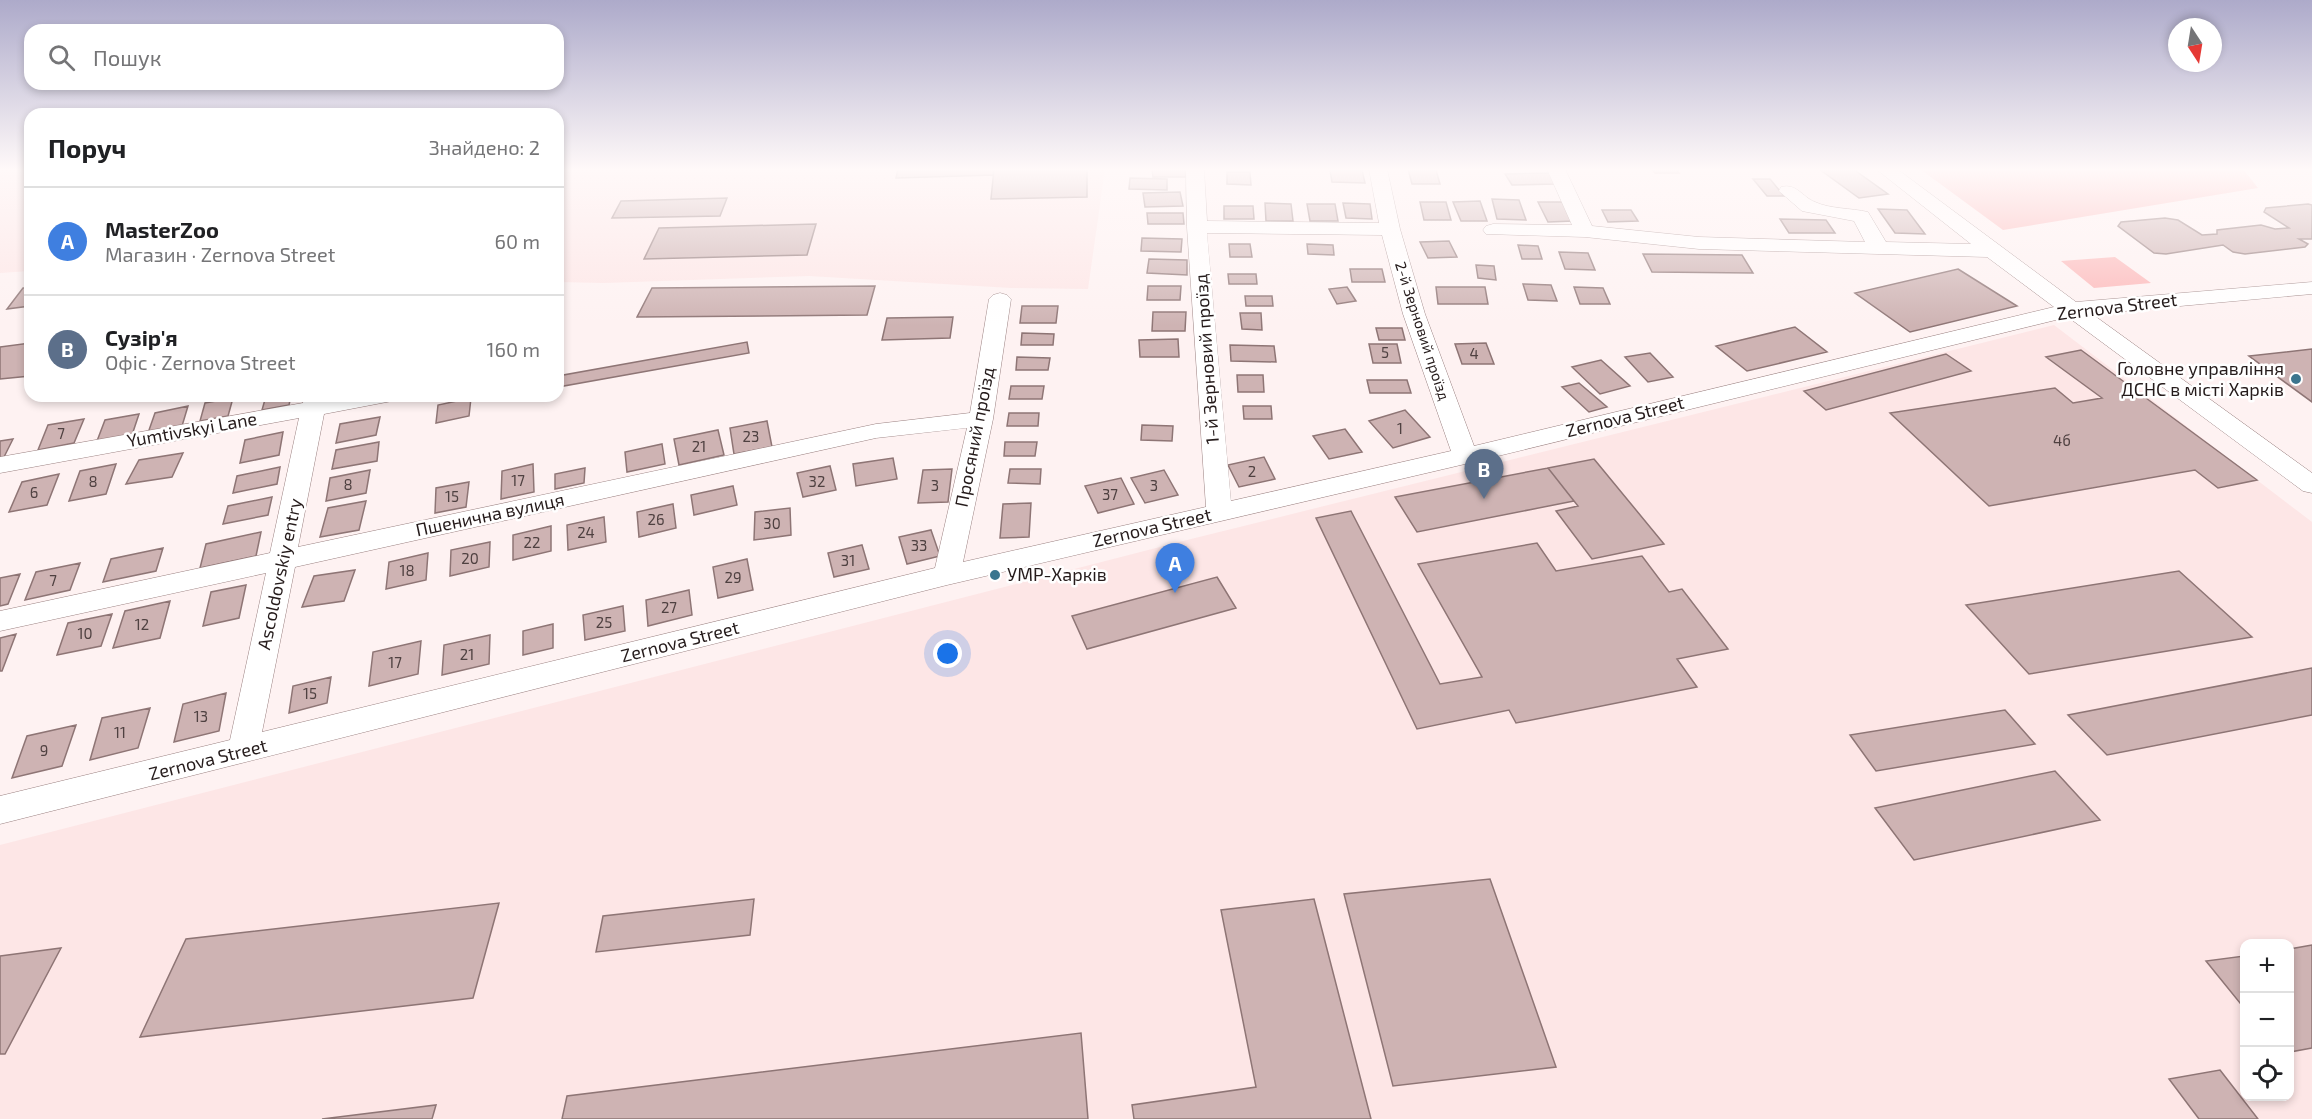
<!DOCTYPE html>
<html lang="uk">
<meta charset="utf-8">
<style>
body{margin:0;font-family:"Exo 2",sans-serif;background:#f2f2f2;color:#202124}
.controls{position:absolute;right:18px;bottom:18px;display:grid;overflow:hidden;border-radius:12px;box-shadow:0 3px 9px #0003}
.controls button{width:54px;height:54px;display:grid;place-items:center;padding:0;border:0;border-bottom:2px solid #e0e0e0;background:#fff;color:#202124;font:30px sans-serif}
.compass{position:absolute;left:2168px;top:18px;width:54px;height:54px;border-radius:50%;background:#fff;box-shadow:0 3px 9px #0003;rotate:168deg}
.you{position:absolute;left:948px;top:654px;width:21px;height:21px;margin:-15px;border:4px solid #fff;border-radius:50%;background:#1a73e8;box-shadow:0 0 0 9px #1a73e833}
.badge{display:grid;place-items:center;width:39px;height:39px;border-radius:50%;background:#db2777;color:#fff;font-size:20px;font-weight:700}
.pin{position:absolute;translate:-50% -50px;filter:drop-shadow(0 2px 3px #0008)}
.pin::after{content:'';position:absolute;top:32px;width:21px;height:18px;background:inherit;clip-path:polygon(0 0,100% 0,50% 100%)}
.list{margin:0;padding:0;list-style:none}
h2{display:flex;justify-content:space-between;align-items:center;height:78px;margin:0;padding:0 24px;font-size:26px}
h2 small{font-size:20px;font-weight:400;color:#757577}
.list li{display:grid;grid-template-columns:39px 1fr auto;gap:18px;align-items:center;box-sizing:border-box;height:108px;padding:0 24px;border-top:2px solid #e0e0e0}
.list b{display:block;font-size:22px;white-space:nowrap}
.list p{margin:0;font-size:20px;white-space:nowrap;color:#757577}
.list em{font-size:20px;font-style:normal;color:#757577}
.icon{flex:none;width:33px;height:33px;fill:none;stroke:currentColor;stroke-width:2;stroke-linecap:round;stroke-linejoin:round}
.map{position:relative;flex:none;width:2312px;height:1119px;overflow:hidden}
.search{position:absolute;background:#fff;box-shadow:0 3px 9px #0003;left:24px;top:24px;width:540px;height:66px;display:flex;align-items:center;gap:15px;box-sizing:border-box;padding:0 21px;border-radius:18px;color:#757577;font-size:22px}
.panel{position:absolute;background:#fff;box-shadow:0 3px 9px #0003;left:24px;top:108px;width:540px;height:294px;border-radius:18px}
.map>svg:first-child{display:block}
.built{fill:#fde6e6;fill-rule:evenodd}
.green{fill:#fcb8b9}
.building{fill:#ceb3b3;stroke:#8e7575;stroke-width:1.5}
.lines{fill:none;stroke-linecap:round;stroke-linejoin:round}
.minor-casing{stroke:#9a8181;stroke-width:1}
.minor{fill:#fff;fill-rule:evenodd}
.poi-dot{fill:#3b758e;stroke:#fff;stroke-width:2}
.labels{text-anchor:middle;stroke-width:5;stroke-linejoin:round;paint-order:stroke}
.far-street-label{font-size:15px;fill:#251b1b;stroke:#fff}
.number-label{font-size:15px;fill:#4f4141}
.street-label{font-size:18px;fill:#251b1b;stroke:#fff}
.poi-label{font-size:18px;fill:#251b1b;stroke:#fff;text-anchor:end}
</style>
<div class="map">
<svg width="2312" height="1119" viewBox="0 0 2312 1119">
<rect width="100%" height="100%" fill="#fef2f2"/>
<path class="built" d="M0,169H30V271L0,273Z
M558,169H1105L1088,289L1011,288L809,276L604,283L558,282Z
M2054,325L2312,522V1119H0V845L1187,540ZM2244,944H2290V1096H2244Z"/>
<path class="green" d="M1920,169H2243L2258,188L2003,230Z
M2115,257L2151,283L2094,288L2061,261Z"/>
<path class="building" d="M898,169H994L993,175L896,178Z
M994,169H1087V197L991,199Z
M1152,169H1185L1186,177H1153Z
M1408,169L1436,170L1440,184H1412Z
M1652,169H1676L1679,173H1655Z
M1819,169H1853L1888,194L1859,198Z
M1330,170H1362L1365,183L1332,182Z
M1227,172H1250L1251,185L1227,184Z
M1549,173L1555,184L1512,185L1505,174Z
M1130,178L1167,179V190L1129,189Z
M1753,179H1770L1784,196H1767Z
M1180,192L1183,206L1145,207L1143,193Z
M727,198L720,216L612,218L621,201Z
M1492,199L1519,200L1526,220L1497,219Z
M1480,201L1487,221H1461L1453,202Z
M1420,202H1446L1451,220H1424Z
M1538,202H1562L1573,221L1548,222Z
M1265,203L1291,204L1293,221H1266Z
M1343,203L1370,204L1372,219L1346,218Z
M1307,204H1335L1338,221H1310Z
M2308,204L2312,205V239H2299L2308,244L2305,247L2245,254L2233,252L2223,245L2166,254L2154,253L2118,226L2121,222L2165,218L2178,220L2202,235L2217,234V230L2261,225L2275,229L2289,228L2264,212L2266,208Z
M1224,206H1253L1254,219H1224Z
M1878,209L1907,210L1925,234L1895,233Z
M1602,210H1631L1638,221L1608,222Z
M1147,213H1183L1184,224H1148Z
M1780,219L1826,220L1835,233H1789Z
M816,224L807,255L644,259L659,228Z
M1142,238L1182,239L1181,252L1141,251Z
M1449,241L1457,257L1428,258L1420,242Z
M1229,244H1250L1252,257H1230Z
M1307,244L1333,245L1334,255L1308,254Z
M1518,245L1538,246L1542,259H1522Z
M1559,252L1588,253L1595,270L1565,269Z
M1643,254L1742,255L1753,273L1652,272Z
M1149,259L1187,260V275L1147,273Z
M1476,265L1494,266L1496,280L1478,278Z
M1350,269H1382L1385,282H1352Z
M1958,269L2017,306L1910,332L1855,293Z
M1228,274H1256L1257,284H1229Z
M1523,284L1551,285L1557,301L1528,300Z
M875,286L867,315L637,317L652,288Z
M1148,286H1181L1180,300H1147Z
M1347,287L1356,301L1337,304L1329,289Z
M1436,287H1485L1488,304H1438Z
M1574,287L1603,288L1610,304H1580Z
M23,288H30V306L7,309Z
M1245,296H1272L1273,306H1246Z
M1022,306H1058L1056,323H1020Z
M1153,312H1186L1185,331H1152Z
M1240,313H1261L1262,330L1242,329Z
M953,317L950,338L882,340L887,318Z
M1795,327L1827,352L1747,371L1716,346Z
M1376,328H1402L1405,340H1379Z
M1022,333L1054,334L1053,345H1021Z
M1178,339L1179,357H1140L1139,340Z
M747,342L749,353L558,387V376Z
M30,343V376L0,379V347Z
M1486,343L1494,364H1462L1455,344Z
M1369,344H1397L1401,363H1373Z
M1230,345L1274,346L1276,362L1231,361Z
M2312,349V402L2249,356Z
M2081,350L2257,480L2218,488L2195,470L1989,506L1890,413L2055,388L2073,403L2102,398L2046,357Z
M1650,353L1673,377L1648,382L1625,357Z
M1946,354L1971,371L1826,410L1804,391Z
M1017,357L1050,358L1048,370H1016Z
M1601,360L1630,386L1600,394L1572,367Z
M1237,375H1263L1264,392H1238Z
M1367,380H1407L1411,393H1370Z
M1579,383L1607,407L1589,412L1562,387Z
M1011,386H1044L1042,399H1009Z
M266,396H291L289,405L262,410Z
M233,398L228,416L200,421L205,403Z
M471,398L469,416L436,423L438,405Z
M188,406L182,426L148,433L155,413Z
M1243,406H1271L1272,419H1244Z
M1405,410L1430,437L1393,448L1369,421Z
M1009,413H1039L1038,426H1007Z
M139,414L132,435L97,441L105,420Z
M380,417L376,435L336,443L340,424Z
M84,419L74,443L38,450L48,425Z
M767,421L772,447L734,454L730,428Z
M1142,425L1173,426L1172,441L1141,440Z
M1345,429L1362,452L1329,459L1313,436Z
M718,430L724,455L679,465L674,439Z
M283,432L279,455L240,463L245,440Z
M13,439L3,459L0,460V441Z
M379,442L377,461L332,469L336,450Z
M1005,442H1037L1035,456H1004Z
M662,444L665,464L627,472L625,452Z
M183,453L172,477L126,484L139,460Z
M1264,457L1275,479L1239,487L1228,465Z
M893,458L897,479L856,486L853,464Z
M1594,459L1664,544L1592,559L1556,511L1578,506L1548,468Z
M116,464L106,494L69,501L80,471Z
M533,464L534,492L501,499L502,471Z
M830,466L836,490L803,497L797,473Z
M280,467L277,484L233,493L237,476Z
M585,468L584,483L555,489V474Z
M1548,468L1574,501L1417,532L1395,497Z
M952,469L948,502L918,503L923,470Z
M1010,469H1041L1040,484L1008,483Z
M370,470L366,493L326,501L330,478Z
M1164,470L1178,495L1145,503L1131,478Z
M59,474L47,505L9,512L22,482Z
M1121,478L1134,504L1098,513L1085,486Z
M469,482L466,507L435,513L436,488Z
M733,486L737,505L694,515L691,495Z
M272,497L268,515L223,524L228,506Z
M366,501L359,530L320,537L328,508Z
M1031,503L1029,537L1000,538L1003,504Z
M673,504L676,528L639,537L637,512Z
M790,508L791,535L754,540L755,512Z
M1351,511L1440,684L1482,677L1418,564L1537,543L1556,571L1642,556L1669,592L1682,589L1728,649L1677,659L1697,687L1516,723L1509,710L1417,729L1316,518Z
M604,517L606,542L568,550L567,525Z
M551,526V551L513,560V535Z
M931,530L940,556L907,564L899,537Z
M261,532L256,556L200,568L206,544Z
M490,542L489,567L450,576L451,550Z
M862,545L869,569L834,577L828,553Z
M163,548L156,571L103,582L111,559Z
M428,553L426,580L386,589L389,562Z
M747,559L753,590L718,598L713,567Z
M80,563L70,590L25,600L36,572Z
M355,570L344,601L302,607L314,576Z
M2179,571L2252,637L2029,674L1966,605Z
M20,574L8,604L0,606V578Z
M1217,577L1236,608L1087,649L1072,616Z
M246,585L239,618L203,626L211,592Z
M689,590L692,615L648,626L646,600Z
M170,601L160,638L113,648L125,611Z
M623,606L625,631L585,640L583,615Z
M112,614L101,646L57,655L68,623Z
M553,624V648L523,655V631Z
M16,634L2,671H0V638Z
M490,635L489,664L442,675L444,645Z
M421,641L418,674L369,686L373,652Z
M2312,668V715L2107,755L2068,715Z
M331,677L327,703L289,713L293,686Z
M226,693L219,731L174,742L183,704Z
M150,708L138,748L90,760L102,718Z
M2005,710L2035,744L1876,771L1850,735Z
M76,725L62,766L12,778L27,736Z
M2055,771L2100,820L1914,860L1875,808Z
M1490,879L1556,1067L1393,1086L1344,894Z
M754,899L750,935L596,952L603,916Z
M1314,899L1371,1119H1134L1132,1105L1256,1087L1221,910Z
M499,903L473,998L140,1037L186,939Z
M2312,945V1048L2290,1052V949Z
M61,948L5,1054H0V956Z
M2244,956V1008L2206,961Z
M1081,1033L1088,1119H562L567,1096Z
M2220,1070L2258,1119H2199L2169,1079Z
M436,1105L432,1119H322Z"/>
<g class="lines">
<g class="minor-casing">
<path id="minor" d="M1186,169H1204L1207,221L1379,223L1369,169H1387L1400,229L1425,314L1474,446L2054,307L1987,257L1699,249L1585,237L1486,234L1483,230L1486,226L1493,224L1572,225L1547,169H1565L1592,226L1699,237L1865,242L1854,221L1802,211L1779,191L1781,187C1797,183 1802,197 1815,202C1830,209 1851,208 1868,212L1886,242L1971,244L1876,169H1897L2076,302L2312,282V294L2092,314L2312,473V493L2303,491L2068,317L1465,464L947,585L0,824V796L230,740L266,573L0,631V611L270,553L299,418L0,473V457L303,403L304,396H328L327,399L344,396H396L392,401L324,414L298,547L876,424L970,413L989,299L993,295L1000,293L1007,295L1011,299L993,419L963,562L1206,507L1187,227ZM1207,233L1382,235L1403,314L1451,451L1231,501ZM967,428L935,568L262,732L295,567L876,438Z"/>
</g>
<use href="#minor" class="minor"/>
</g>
<linearGradient id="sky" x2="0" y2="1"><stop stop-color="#adaaca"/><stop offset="0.52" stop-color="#fff9f9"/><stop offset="1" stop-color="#fff9f9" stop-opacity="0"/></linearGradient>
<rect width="2312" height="326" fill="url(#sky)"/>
<g class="poi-dot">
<circle cx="2296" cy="379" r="6"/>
<circle cx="995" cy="575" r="6"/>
</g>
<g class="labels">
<g class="far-street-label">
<text transform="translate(1422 331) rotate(72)" y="5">2-й Зерновий проїзд</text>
</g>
<g class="number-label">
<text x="1385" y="358">5</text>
<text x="1474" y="359">4</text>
<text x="1400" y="434">1</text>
<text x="61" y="439">7</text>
<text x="751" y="442">23</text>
<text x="2062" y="446">4б</text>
<text x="699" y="452">21</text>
<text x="1252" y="477">2</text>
<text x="518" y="486">17</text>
<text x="93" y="487">8</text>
<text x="817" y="487">32</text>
<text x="348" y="490">8</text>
<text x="935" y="491">3</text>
<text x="1154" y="491">3</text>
<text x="34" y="498">6</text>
<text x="1110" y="500">37</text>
<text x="452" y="502">15</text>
<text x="656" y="525">26</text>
<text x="772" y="529">30</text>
<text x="586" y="538">24</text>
<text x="532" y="548">22</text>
<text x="919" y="551">33</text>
<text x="470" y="564">20</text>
<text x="848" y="566">31</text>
<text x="407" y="576">18</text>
<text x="733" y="583">29</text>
<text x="53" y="586">7</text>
<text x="669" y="613">27</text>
<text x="604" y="628">25</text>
<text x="142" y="630">12</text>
<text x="85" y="639">10</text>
<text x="467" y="660">21</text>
<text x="395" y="668">17</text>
<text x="310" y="699">15</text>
<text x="201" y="722">13</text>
<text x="120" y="738">11</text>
<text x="44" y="756">9</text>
</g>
<g class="street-label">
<text transform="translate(2117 307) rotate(-7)" y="6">Zernova Street</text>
<text transform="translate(1207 359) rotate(-94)" y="6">1-й Зерновий проїзд</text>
<text transform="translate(1625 417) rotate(-14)" y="6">Zernova Street</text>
<text transform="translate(192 430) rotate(-10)" y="6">Yumtivskyi Lane</text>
<text transform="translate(975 437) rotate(-79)" y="6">Просяний проїзд</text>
<text transform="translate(490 515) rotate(-12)" y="6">Пшенична вулиця</text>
<text transform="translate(1152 528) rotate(-13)" y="6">Zernova Street</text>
<text transform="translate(280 574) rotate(-78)" y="6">Ascoldovskiy entry</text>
<text transform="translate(680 642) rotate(-14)" y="6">Zernova Street</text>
<text transform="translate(208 760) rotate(-14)" y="6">Zernova Street</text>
</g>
<g class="poi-label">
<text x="2284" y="375">Головне управління<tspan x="2284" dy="21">ДСНС в місті Харків</tspan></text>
<text x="1007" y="581" text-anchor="start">УМР-Харків</text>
</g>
</g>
</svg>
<div class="controls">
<button>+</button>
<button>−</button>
<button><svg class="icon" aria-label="locate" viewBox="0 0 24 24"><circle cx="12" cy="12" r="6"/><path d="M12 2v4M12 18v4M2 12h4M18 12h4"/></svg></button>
</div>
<svg class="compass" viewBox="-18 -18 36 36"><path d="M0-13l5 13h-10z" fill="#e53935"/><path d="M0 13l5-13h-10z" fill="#757577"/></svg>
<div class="you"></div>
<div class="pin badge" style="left:1175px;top:593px;background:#3f7fe0">A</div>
<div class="pin badge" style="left:1484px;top:499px;background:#5c6f8a">B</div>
<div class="search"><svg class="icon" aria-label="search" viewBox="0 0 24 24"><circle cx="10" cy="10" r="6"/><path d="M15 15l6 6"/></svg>Пошук</div>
<section class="panel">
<h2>Поруч<small>Знайдено: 2</small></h2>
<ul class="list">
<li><span class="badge" style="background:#3f7fe0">A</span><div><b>MasterZoo</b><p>Магазин · Zernova Street</p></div><em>60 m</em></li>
<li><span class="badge" style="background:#5c6f8a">B</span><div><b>Сузір'я</b><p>Офіс · Zernova Street</p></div><em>160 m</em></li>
</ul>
</section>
</div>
